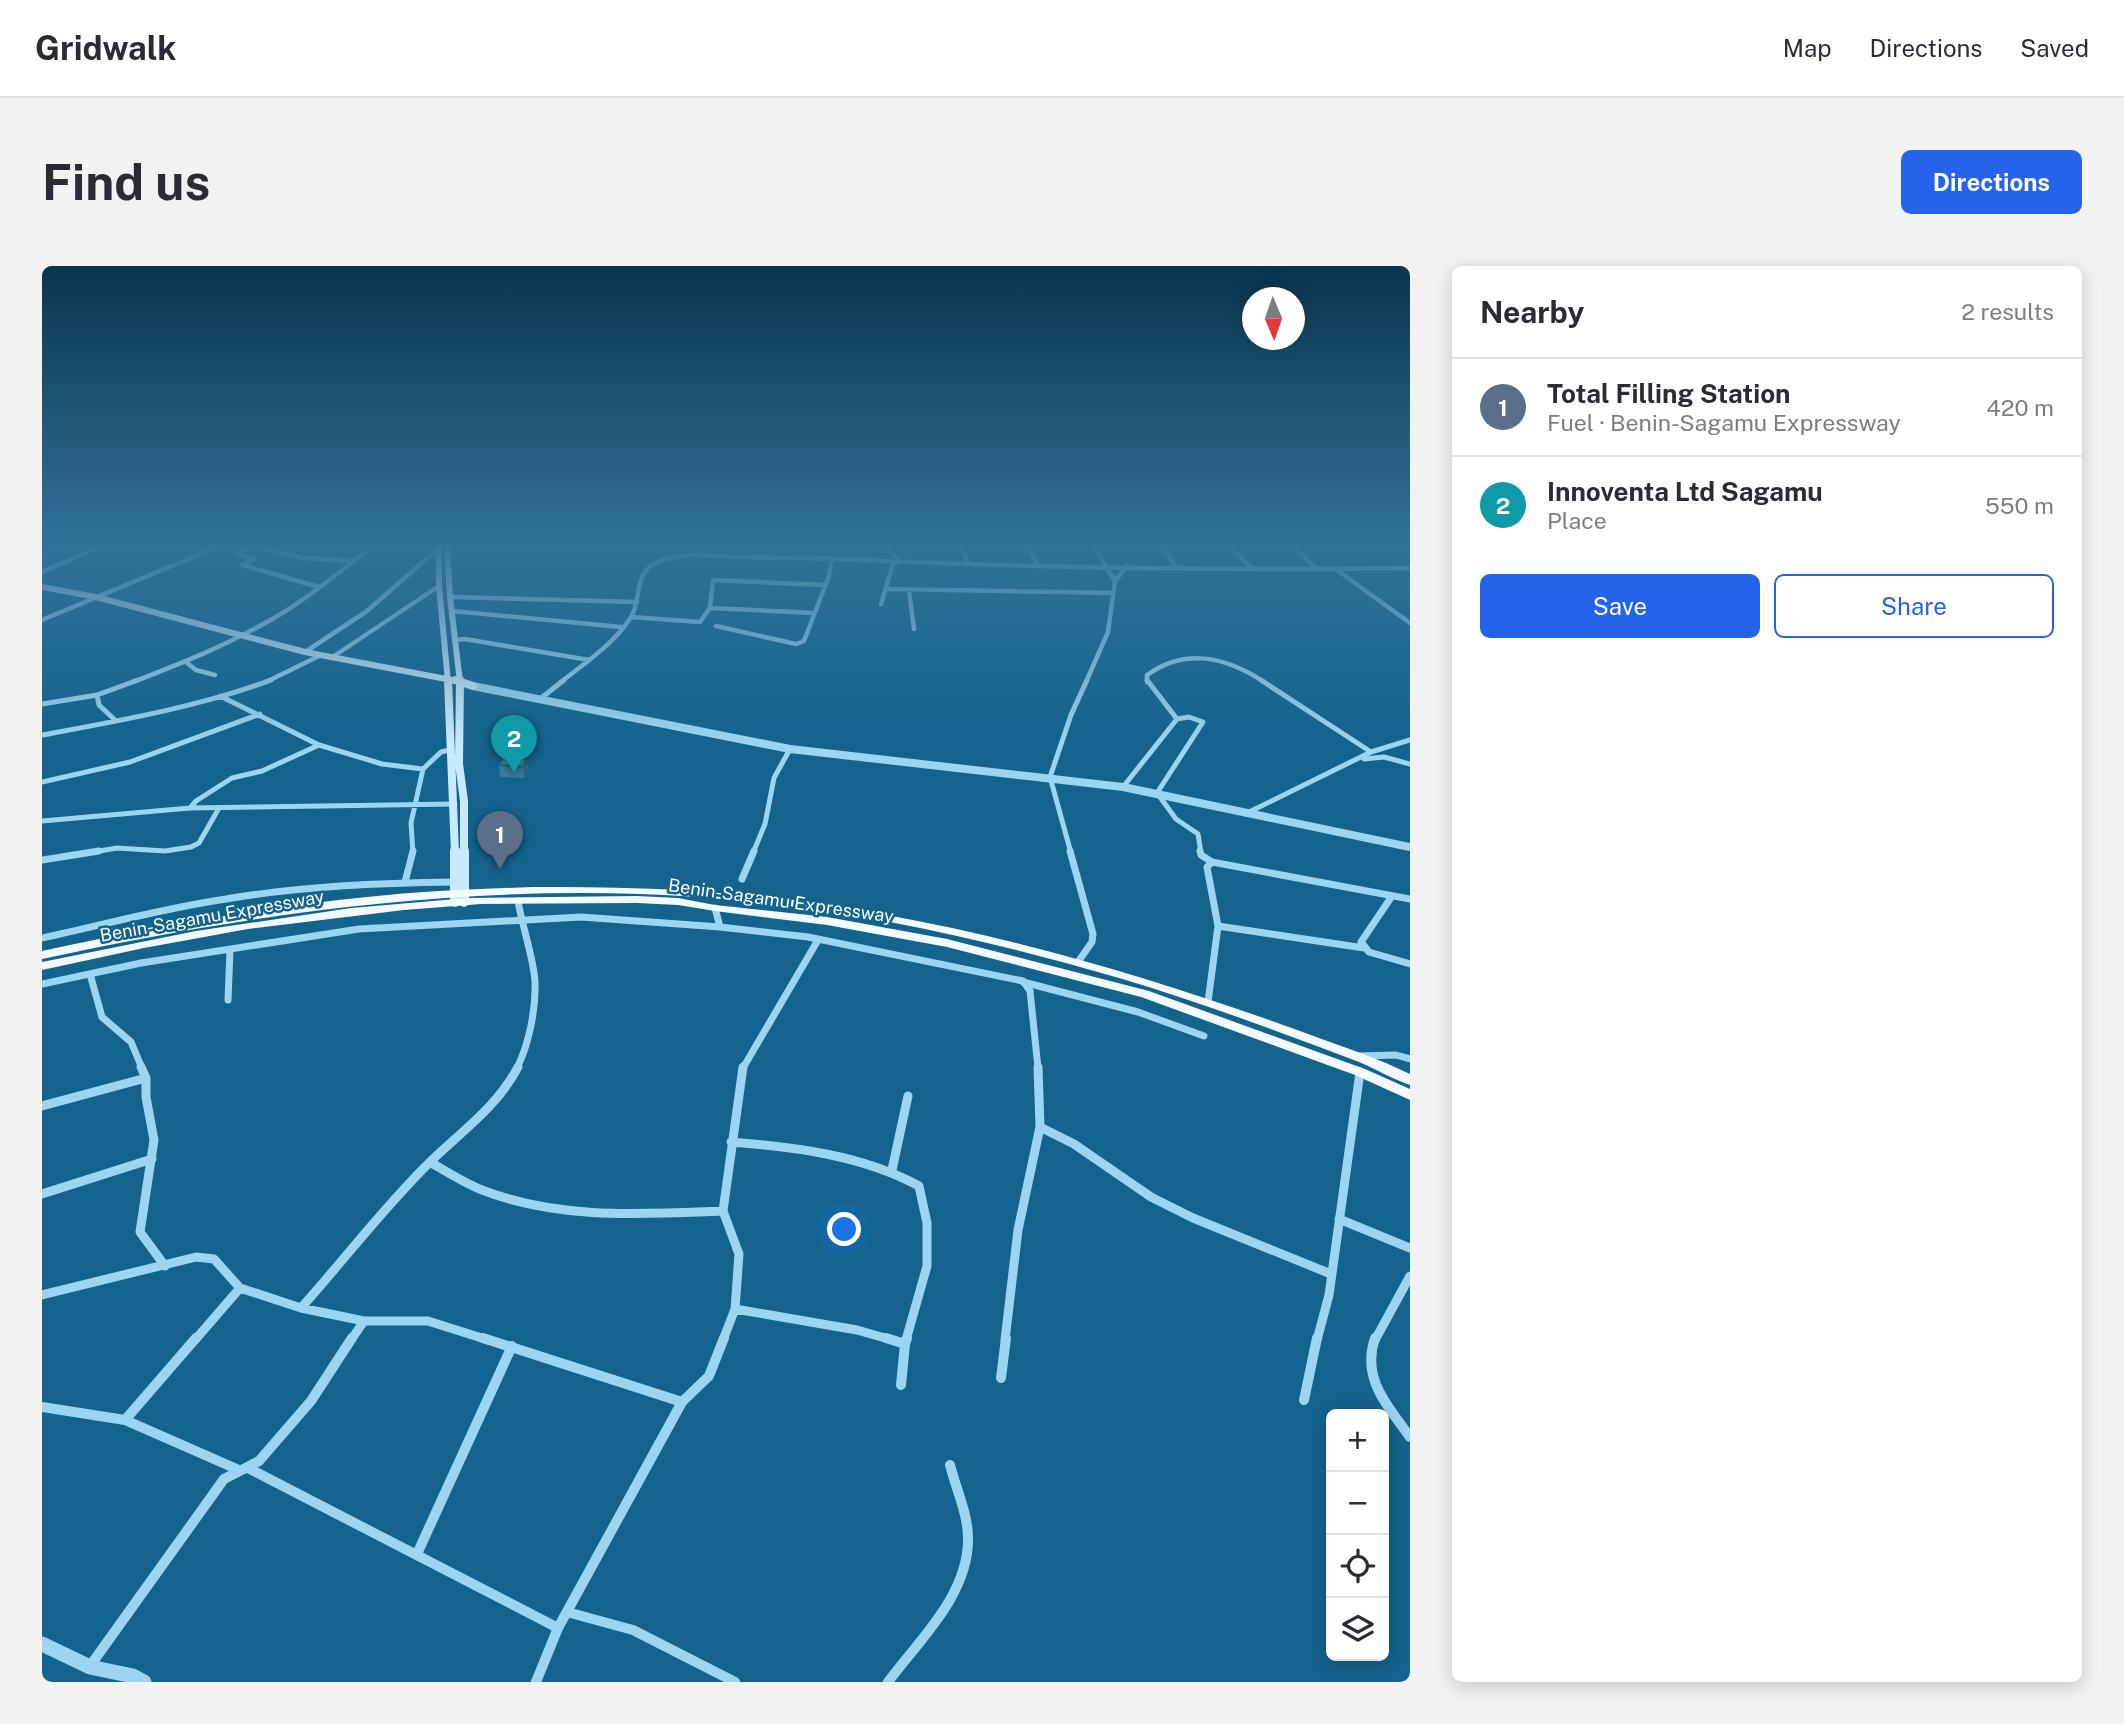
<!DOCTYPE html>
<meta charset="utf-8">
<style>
body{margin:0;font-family:"Public Sans",sans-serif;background:#f2f2f3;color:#2b2b33}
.controls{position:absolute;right:21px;bottom:21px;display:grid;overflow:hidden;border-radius:10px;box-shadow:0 4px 18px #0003}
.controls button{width:63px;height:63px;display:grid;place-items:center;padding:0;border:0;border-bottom:2px solid #e1e1e2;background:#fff;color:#2b2b33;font:35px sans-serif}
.compass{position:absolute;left:1200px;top:21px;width:63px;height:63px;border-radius:50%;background:#fff;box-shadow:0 4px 18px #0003;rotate:178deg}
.you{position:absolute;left:803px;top:964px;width:24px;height:24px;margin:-18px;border:5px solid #fff;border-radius:50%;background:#1a73e8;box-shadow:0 0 0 10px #1a73e833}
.badge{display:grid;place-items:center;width:46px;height:46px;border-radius:50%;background:#2563eb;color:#fff;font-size:23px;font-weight:700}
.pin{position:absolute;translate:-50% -58px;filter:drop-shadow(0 2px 4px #0008)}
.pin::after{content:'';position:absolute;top:37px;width:24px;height:21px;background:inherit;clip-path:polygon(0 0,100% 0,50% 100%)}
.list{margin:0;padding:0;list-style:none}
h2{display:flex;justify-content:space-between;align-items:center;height:91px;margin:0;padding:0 28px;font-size:30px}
h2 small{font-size:23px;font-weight:400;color:#7c7c81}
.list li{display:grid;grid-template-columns:46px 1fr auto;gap:21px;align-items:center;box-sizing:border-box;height:98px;padding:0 28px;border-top:2px solid #e1e1e2}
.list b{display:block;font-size:26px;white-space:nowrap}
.list p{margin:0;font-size:23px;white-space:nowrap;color:#7c7c81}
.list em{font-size:23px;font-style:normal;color:#7c7c81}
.actions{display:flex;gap:14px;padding:21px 28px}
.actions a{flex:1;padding:16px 0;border:2px solid #2563eb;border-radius:10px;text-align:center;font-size:24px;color:#2563eb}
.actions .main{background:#2563eb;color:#fff}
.icon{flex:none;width:38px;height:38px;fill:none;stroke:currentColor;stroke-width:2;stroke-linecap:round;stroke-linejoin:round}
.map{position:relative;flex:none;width:1368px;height:1416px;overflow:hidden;border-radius:10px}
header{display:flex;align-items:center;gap:42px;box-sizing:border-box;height:98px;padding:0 35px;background:#fff;border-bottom:2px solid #e1e1e2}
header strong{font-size:33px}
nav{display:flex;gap:38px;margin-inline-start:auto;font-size:24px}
.intro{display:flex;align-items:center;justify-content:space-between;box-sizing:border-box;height:168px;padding:0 42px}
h1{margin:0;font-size:49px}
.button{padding:18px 32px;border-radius:10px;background:#2563eb;color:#fff;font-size:24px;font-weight:700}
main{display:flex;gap:42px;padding:0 42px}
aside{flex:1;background:#fff;border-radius:10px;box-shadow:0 4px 18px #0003}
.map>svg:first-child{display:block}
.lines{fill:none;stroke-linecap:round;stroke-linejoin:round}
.minor-far4{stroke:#9cd5f1;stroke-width:4.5}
.minor-far3{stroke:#9cd5f1;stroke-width:5}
.minor-far2{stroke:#9cd5f1;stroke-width:7}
.minor-far1{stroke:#9cd5f1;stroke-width:9}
.minor{stroke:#9cd5f1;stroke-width:10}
.tertiary-far1{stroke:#9cd5f1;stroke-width:8}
.tertiary{stroke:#9cd5f1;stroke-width:15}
.secondary-far2{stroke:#caeafb;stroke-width:6}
.secondary-far1{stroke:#caeafb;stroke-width:8}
.secondary{stroke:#caeafb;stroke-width:10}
.trunk{fill:#f2faff;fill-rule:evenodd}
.wall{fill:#377b9e}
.shaded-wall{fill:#2d6481}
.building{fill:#408fb8;stroke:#2d6481;stroke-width:2}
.labels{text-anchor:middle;stroke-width:5;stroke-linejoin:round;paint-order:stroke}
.street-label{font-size:18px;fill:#fff;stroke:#13638c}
</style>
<header>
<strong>Gridwalk</strong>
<nav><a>Map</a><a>Directions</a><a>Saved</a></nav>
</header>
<div class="intro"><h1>Find us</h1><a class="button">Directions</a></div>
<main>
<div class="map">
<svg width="1368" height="1416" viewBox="0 0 1368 1416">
<rect width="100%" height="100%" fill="#13638c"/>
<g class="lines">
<path class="minor-far4" d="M207,279L261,292L312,295
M210,279L195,288L212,293L200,299L277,321
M546,279L580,282L586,279
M918,279L927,298
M984,279L995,298
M1051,279L1073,315
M1119,279L1134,301
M1187,279L1208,301
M1251,279L1274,303
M1295,304L1368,357
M0,306L61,279
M846,323L1069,327
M867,324L872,363
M408,331L595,336
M839,338L851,298L857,296L845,279
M668,342L671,314L783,319
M410,345L579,361
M589,351L658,356L668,342L772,347
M0,354L180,279
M674,360L754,378L762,375L787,310L790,292
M413,374L423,373L547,394
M263,386L325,345L391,287L397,285
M289,392L397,320
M144,396L154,404L173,409
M91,416C143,396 195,375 242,346C274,326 303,301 333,279
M224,416L279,389
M519,416C543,397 573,377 589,351C600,333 591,308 614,297C639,285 671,290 698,291C773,291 849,295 924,298C1072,303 1220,304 1368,302
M1044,416L1066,366L1073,315L1085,300
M1105,416V409C1144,381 1184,391 1222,416"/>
<path class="minor-far3" d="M1105,414L1135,453
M1219,414L1329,486
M55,429L57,439L74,455
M178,430L277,479L340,498L381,503
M498,433L522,414
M0,438L55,429L96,414
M0,469C76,455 156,441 229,414
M1322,493L1342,491L1368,498
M0,516L88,496L218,448
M1081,521L1135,453L1147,451L1161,456L1115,527L1134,553L1156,568L1159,587
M148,542L154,535L190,512L220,505L277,479
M1207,546L1329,486L1368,474
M0,555L148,542L413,538
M46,587L75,582L123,585L149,581L157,577L177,542
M371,587L369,557L381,503L399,486L408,484
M711,587L723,558L732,512L748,483
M1029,587L1008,511L1029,449L1045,414"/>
<path class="minor-far2" d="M1028,585L1051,668L1050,676L1036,696
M1158,585L1159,589L1170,596
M0,594L57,585
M700,613L712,585
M363,616L371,585
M1350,630L1319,676L1327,686L1368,698
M673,642L678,661
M1176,660L1322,682
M0,672C61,659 122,642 184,633C260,620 337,617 414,616
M48,708L60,751L89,776L100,802
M981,716L1096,746L1162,770
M0,718L99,697L317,663L539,651L678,661L766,671L981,715L988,725L996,802
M186,734L188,684
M1166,736L1176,660L1165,601L1170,596L1368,633
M1317,790L1354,789L1368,793
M475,802C487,778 494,743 493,716C492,693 480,660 476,635
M701,802L776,674"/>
<path class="minor-far1" d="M99,801L104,812V831L112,874L98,966L123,1000
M0,840L104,812
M998,861L1032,878L1109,931L1151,952L1289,1008
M689,876C752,881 820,889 877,920L885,957V1000L864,1074
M388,896C405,906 422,917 440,924C517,954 601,948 681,945
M850,904L866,830
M0,928L110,893
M1297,953L1368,982
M0,1029L154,991L172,993L198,1022L259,1042
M693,1043L815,1064L850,1074
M322,1055H386L446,1074
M153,1074L198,1022
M309,1074L322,1055L259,1042C302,994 342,941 388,896C420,865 455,841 476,801
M681,1074L693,1043L697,988L681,945L701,801
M963,1074L976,964L998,861L996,801
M1275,1074L1287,1029L1318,806
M1333,1074L1368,1010"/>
<path class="minor" d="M441,1072L640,1136
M844,1072L863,1078L865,1072
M1333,1072C1319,1113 1346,1140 1368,1171
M959,1112L964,1072
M859,1119L863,1078
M1262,1134L1275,1072
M0,1141L83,1154L197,1204
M83,1154L154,1072
M206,1202L516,1362
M375,1288L470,1080
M525,1346L591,1364L693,1416
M48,1400L182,1213L217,1195L269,1135L310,1072
M494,1416L516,1362L640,1136L667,1110L682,1072
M846,1416C877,1374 927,1329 926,1272C926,1248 914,1223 908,1199"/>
<path class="tertiary-far1" d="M431,420L748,483L1081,521L1368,581"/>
<path class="tertiary" d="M0,1378L48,1401L91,1410L102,1416"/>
<path class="secondary-far2" d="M397,279V320L406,416
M405,279L408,331L418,416
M0,321L54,331L263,386L420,416"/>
<path class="secondary-far1" d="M406,414L413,587
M413,414L431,420
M418,414L417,498L422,535V587"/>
<path class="secondary" d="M413,585V636
M422,585V636"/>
<path class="trunk" d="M490,621C564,621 638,622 712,629C889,649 1062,695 1230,755C1268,769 1307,782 1344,797L1368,808V819C1350,813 1334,803 1317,796C1238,766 1158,736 1077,712C940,672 799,641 656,631C435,616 216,646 0,693V685C108,662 216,642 325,631C380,625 435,623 490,621Z
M595,630L636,632L673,639L785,651L905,673L1107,725L1323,803L1368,823V834L1313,809L1099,731L905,681L785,659L673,645L636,639L595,637L439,638L362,644L206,663L102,682L0,704V696L154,665L309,642L426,632Z"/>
</g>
<path class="wall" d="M485,493L486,504L482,512L458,511L457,499Z"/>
<path class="shaded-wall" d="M485,493L486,504L482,512L481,501Z"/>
<path class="building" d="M461,491L485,493L481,501L457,499Z"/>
<linearGradient id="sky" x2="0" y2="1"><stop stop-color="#0a364d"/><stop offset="0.58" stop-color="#337199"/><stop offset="1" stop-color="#337199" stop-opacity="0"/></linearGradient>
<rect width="1368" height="477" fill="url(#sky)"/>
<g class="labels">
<g class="street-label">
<text transform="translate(739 635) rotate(8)" y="6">Benin-Sagamu Expressway</text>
<text transform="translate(170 650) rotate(-10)" y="6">Benin-Sagamu Expressway</text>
</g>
</g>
</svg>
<div class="controls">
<button>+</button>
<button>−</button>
<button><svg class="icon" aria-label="locate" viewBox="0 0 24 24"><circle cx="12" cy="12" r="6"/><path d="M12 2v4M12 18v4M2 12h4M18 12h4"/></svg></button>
<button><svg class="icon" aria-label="layers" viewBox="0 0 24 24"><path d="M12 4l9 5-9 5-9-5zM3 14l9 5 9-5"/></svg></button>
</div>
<svg class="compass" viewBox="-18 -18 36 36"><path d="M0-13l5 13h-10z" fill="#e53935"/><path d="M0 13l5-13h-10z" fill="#7c7c81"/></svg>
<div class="you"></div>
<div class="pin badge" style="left:458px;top:603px;background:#5c6f8a">1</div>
<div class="pin badge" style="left:472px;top:507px;background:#0f9aa8">2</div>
</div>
<aside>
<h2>Nearby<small>2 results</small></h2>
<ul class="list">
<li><span class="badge" style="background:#5c6f8a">1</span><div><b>Total Filling Station</b><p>Fuel · Benin-Sagamu Expressway</p></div><em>420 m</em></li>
<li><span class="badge" style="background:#0f9aa8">2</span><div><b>Innoventa Ltd Sagamu</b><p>Place</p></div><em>550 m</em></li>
</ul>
<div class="actions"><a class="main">Save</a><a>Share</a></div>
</aside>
</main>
